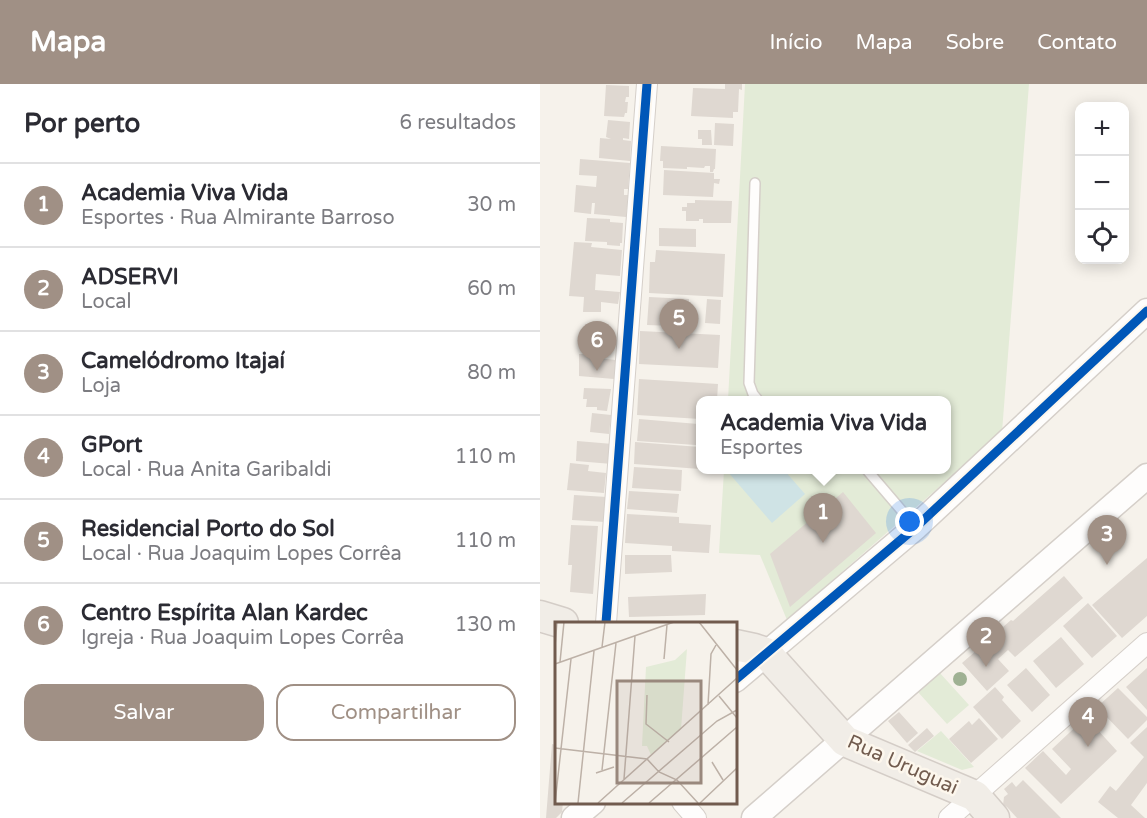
<!DOCTYPE html>
<html lang="pt">
<meta charset="utf-8">
<style>
body{margin:0;font-family:"Varela Round",sans-serif;background:#f7f7f7;color:#2b2b33}
.controls{position:absolute;right:18px;top:18px;display:grid;overflow:hidden;border-radius:12px;box-shadow:0 3px 15px #0003}
.controls button{width:54px;height:54px;display:grid;place-items:center;padding:0;border:0;border-bottom:2px solid #e1e1e2;background:#fff;color:#2b2b33;font:30px sans-serif}
.you{position:absolute;left:370px;top:438px;width:21px;height:21px;margin:-15px;border:4px solid #fff;border-radius:50%;background:#1a73e8;box-shadow:0 0 0 9px #1a73e833}
.badge{display:grid;place-items:center;width:39px;height:39px;border-radius:50%;background:#a09085;color:#fff;font-size:20px;font-weight:700}
.pin{position:absolute;translate:-50% -50px;filter:drop-shadow(0 2px 3px #0008)}
.pin::after{content:'';position:absolute;top:32px;width:21px;height:18px;background:inherit;clip-path:polygon(0 0,100% 0,50% 100%)}
.popup{position:absolute;left:156px;top:312px;width:255px;height:78px;box-sizing:border-box;display:grid;place-content:center;border-radius:12px;background:#fff;filter:drop-shadow(0 2px 4px #0005);font-size:20px;white-space:nowrap;color:#7c7c81}
.popup b{font-size:22px;color:#2b2b33}
.popup::after{content:'';position:absolute;left:50%;top:100%;margin-left:-12px;border:12px solid transparent;border-top-color:#fff}
.list{margin:0;padding:0;list-style:none}
h2{display:flex;justify-content:space-between;align-items:center;height:78px;margin:0;padding:0 24px;font-size:26px}
h2 small{font-size:20px;font-weight:400;color:#7c7c81}
.list li{display:grid;grid-template-columns:39px 1fr auto;gap:18px;align-items:center;box-sizing:border-box;height:84px;padding:0 24px;border-top:2px solid #e1e1e2}
.list b{display:block;font-size:22px;white-space:nowrap}
.list p{margin:0;font-size:20px;white-space:nowrap;color:#7c7c81}
.list em{font-size:20px;font-style:normal;color:#7c7c81}
.actions{display:flex;gap:12px;padding:18px 24px}
.actions a{flex:1;padding:14px 0;border:2px solid #a09085;border-radius:18px;text-align:center;font-size:21px;color:#a09085}
.actions .main{background:#a09085;color:#fff}
.icon{flex:none;width:33px;height:33px;fill:none;stroke:currentColor;stroke-width:2;stroke-linecap:round;stroke-linejoin:round}
.map{position:relative;flex:none;width:607px;height:734px;overflow:hidden}
header{display:flex;align-items:center;gap:36px;box-sizing:border-box;height:84px;padding:0 30px;background:#a09085;color:#fff}
header strong{font-size:28px}
nav{display:flex;gap:33px;margin-inline-start:auto;font-size:21px}
main{display:flex}
aside{flex:1;background:#fff}
.map>svg:first-child{display:block}
.green{fill:#e3ebd7}
.water{fill:#cfe3e5}
.building{fill:#dfd8d1}
.lines{fill:none;stroke-linecap:round;stroke-linejoin:round}
.service-casing{stroke:#d5cfc9;stroke-width:12}
.minor-casing{stroke:#d5cfc9;stroke-width:22}
.tertiary-casing{stroke:#d5cfc9;stroke-width:27}
.primary-casing{stroke:#d4cdc7;stroke-width:33}
.service{stroke:#fefdfc;stroke-width:9}
.minor{stroke:#fefdfc;stroke-width:20}
.tertiary{stroke:#fefdfc;stroke-width:24}
.primary{stroke:#f1ede7;stroke-width:30}
.cycleway-casing{stroke:#fdf7ed;stroke-width:13}
.cycleway{stroke:#0057b8;stroke-width:9}
.tree{fill:#9fb193}
.labels{text-anchor:middle;stroke-width:5;stroke-linejoin:round;paint-order:stroke}
.street-label{font-size:20px;fill:#715b4e;stroke:#fdf7ed}
.inset-road{fill:none;stroke:#bdb1a7;stroke-width:1.5}
.view{fill:#99887d;fill-opacity:0.15;stroke:#99887d;stroke-width:3}
.inset-edge{fill:none;stroke:#715b4e;stroke-width:3}
</style>
<header>
<strong>Mapa</strong>
<nav><a>Início</a><a>Mapa</a><a>Sobre</a><a>Contato</a></nav>
</header>
<main>
<aside>
<h2>Por perto<small>6 resultados</small></h2>
<ul class="list">
<li><span class="badge">1</span><div><b>Academia Viva Vida</b><p>Esportes · Rua Almirante Barroso</p></div><em>30 m</em></li>
<li><span class="badge">2</span><div><b>ADSERVI</b><p>Local</p></div><em>60 m</em></li>
<li><span class="badge">3</span><div><b>Camelódromo Itajaí</b><p>Loja</p></div><em>80 m</em></li>
<li><span class="badge">4</span><div><b>GPort</b><p>Local · Rua Anita Garibaldi</p></div><em>110 m</em></li>
<li><span class="badge">5</span><div><b>Residencial Porto do Sol</b><p>Local · Rua Joaquim Lopes Corrêa</p></div><em>110 m</em></li>
<li><span class="badge">6</span><div><b>Centro Espírita Alan Kardec</b><p>Igreja · Rua Joaquim Lopes Corrêa</p></div><em>130 m</em></li>
</ul>
<div class="actions"><a class="main">Salvar</a><a>Compartilhar</a></div>
</aside>
<div class="map">
<svg width="607" height="734" viewBox="0 0 607 734">
<rect width="100%" height="100%" fill="#f6f2eb"/>
<path class="green" d="M205,0H489L462,348L247,536L220,471L179,469L184,386H406V316H188Z
M399,588L429,621L407,640L377,607Z
M401,647L434,683L422,686L377,667Z"/>
<path class="water" d="M192,386H244L265,410L232,439L188,388Z"/>
<path class="building" d="M185,0H202V6L199,5L198,28H193V34L151,32L153,4L185,5Z
M66,1L89,2V13H86L85,18H88L87,29H85L84,33L64,32Z
M68,36L90,38L89,55L83,54V56L91,57L90,77L59,74L60,54L71,55L66,53Z
M175,39L194,40L193,62L174,61Z
M158,46H171L172,61H162V55H158Z
M121,62L176,65L175,85H174L173,88H170V82H165L164,84L147,83V85L123,84V77H120Z
M40,75L90,79L88,105H84V111H88L86,133L54,130L55,119H52L51,130L34,128L36,101L56,103L57,92L39,91Z
M124,86L174,89V95H180L179,100L174,99L173,113L123,111Z
M155,116L192,117L191,139H163V135H159V137H146V127H142V123H147V119H155Z
M47,134L70,135V138L83,139L82,159H80V162L67,161V158L45,157Z
M119,144L156,145V163L119,162Z
M34,158L52,159L51,163L82,166L80,192L56,190L55,206L80,208L78,220L61,218V228H43L44,213L29,212Z
M116,166L185,170L183,213L109,209L110,178H115Z
M109,213L149,215L148,236L133,235V242L107,241Z
M167,215L181,216L180,240L165,239Z
M100,247L180,251L178,284L99,280Z
M39,270H48V273L76,276L74,295L39,292Z
M99,295L178,300L177,316H160V335L97,331Z
M44,304L71,305L67,327L57,326V323H46L47,315H43Z
M52,329L71,331L69,350L50,348Z
M99,335L158,340L156,361L97,357Z
M37,357L73,360L72,380L36,377Z
M95,358L160,363V385L94,380Z
M30,379L49,381L48,387L66,389L64,409L27,406Z
M94,383L142,386L141,407L92,404Z
M89,407L139,410L137,429L87,425Z
M303,408L336,449L250,523L230,470Z
M34,411L67,413L65,438L32,436Z
M87,430L139,433V439L171,441L169,469L132,467V462L85,459Z
M31,441L58,442L53,510L30,508L32,481H28Z
M85,471H131L132,488L85,490Z
M607,474V532L582,554L552,521Z
M524,492L543,514L475,573L468,566L458,575L469,587L447,607L422,579L444,560L448,564L458,555L455,550L471,536L473,537Z
M166,510L165,531L89,533L88,513Z
M548,519L577,552L552,574L523,542Z
M521,553L544,580L516,604L493,577Z
M486,584L510,611L492,628L467,601Z
M607,584V626L586,603Z
M455,603L464,613L462,616L481,637L462,655L433,623Z
M578,604L607,633V636L588,655L557,623Z
M359,628L378,649L367,659L348,637Z
M546,633L577,667L521,720L485,684L503,667L526,691L531,685L512,665Z
M439,634L458,655L431,679L409,655L429,637L432,641Z
M607,643V699L591,721L605,734H578L558,718L570,702L576,707L604,673L590,659Z
M387,644L394,652L375,668L368,661Z
M12,660L16,661V718H23L22,728L16,734H6Z
M483,696L521,734H477L467,723L463,721L464,713L468,710L464,705L472,698L476,703Z"/>
<g class="lines">
<g class="service-casing">
<path id="service" d="M215,99L209,299L213,310L218,316
M327,386L374,441"/>
</g>
<g class="minor-casing">
<path id="minor" d="M66,539L107,0
M142,718L156,734
M409,734L607,559"/>
</g>
<g class="tertiary-casing">
<path id="tertiary" d="M195,596L376,443L607,227
M34,734L53,718
M214,734L607,392"/>
</g>
<g class="primary-casing">
<path id="primary" d="M0,532L23,539
M195,561L214,565L226,569L305,657L435,712L454,734"/>
</g>
<use href="#service" class="service"/>
<use href="#minor" class="minor"/>
<use href="#tertiary" class="tertiary"/>
<use href="#primary" class="primary"/>
<g class="cycleway-casing">
<path id="cycleway" d="M66,539L107,0
M195,596L376,443L607,227"/>
</g>
<use href="#cycleway" class="cycleway"/>
</g>
<circle class="tree" cx="420" cy="595" r="7"/>
<g class="labels">
<g class="street-label">
<text transform="translate(363 680) rotate(24)" y="7">Rua Uruguai</text>
</g>
</g>
<g transform="translate(15 538)">
<rect width="182" height="182" fill="#f6f2eb"/>
<path d="M132,27L126,107L96,133L92,124H87L91,45L120,38Z" fill="#e3ebd7"/>
<path class="inset-road" d="M144,0L182,48M0,24L2,0M47,25L50,0M109,37L112,3M5,40L9,0M0,42L119,0M92,73L91,102L114,120M164,74L182,96M153,83L156,32L161,23M0,126L92,137L104,150L122,158L143,181M157,140L168,158M47,148L61,21M41,151L59,145M69,157L80,14M0,181L16,37M23,181L39,29M43,181L182,56M67,181L162,99L182,88M94,181L182,105M145,181L182,146"/>
<path class="view" d="M62,59H146V161H62Z"/>
<rect width="182" height="182" class="inset-edge"/>
</g>
</svg>
<div class="controls">
<button>+</button>
<button>−</button>
<button><svg class="icon" aria-label="locate" viewBox="0 0 24 24"><circle cx="12" cy="12" r="6"/><path d="M12 2v4M12 18v4M2 12h4M18 12h4"/></svg></button>
</div>
<div class="you"></div>
<div class="pin badge" style="left:283px;top:459px">1</div>
<div class="popup"><b>Academia Viva Vida</b>Esportes</div>
<div class="pin badge" style="left:446px;top:583px">2</div>
<div class="pin badge" style="left:567px;top:481px">3</div>
<div class="pin badge" style="left:548px;top:663px">4</div>
<div class="pin badge" style="left:139px;top:265px">5</div>
<div class="pin badge" style="left:57px;top:287px">6</div>
</div>
</main>
